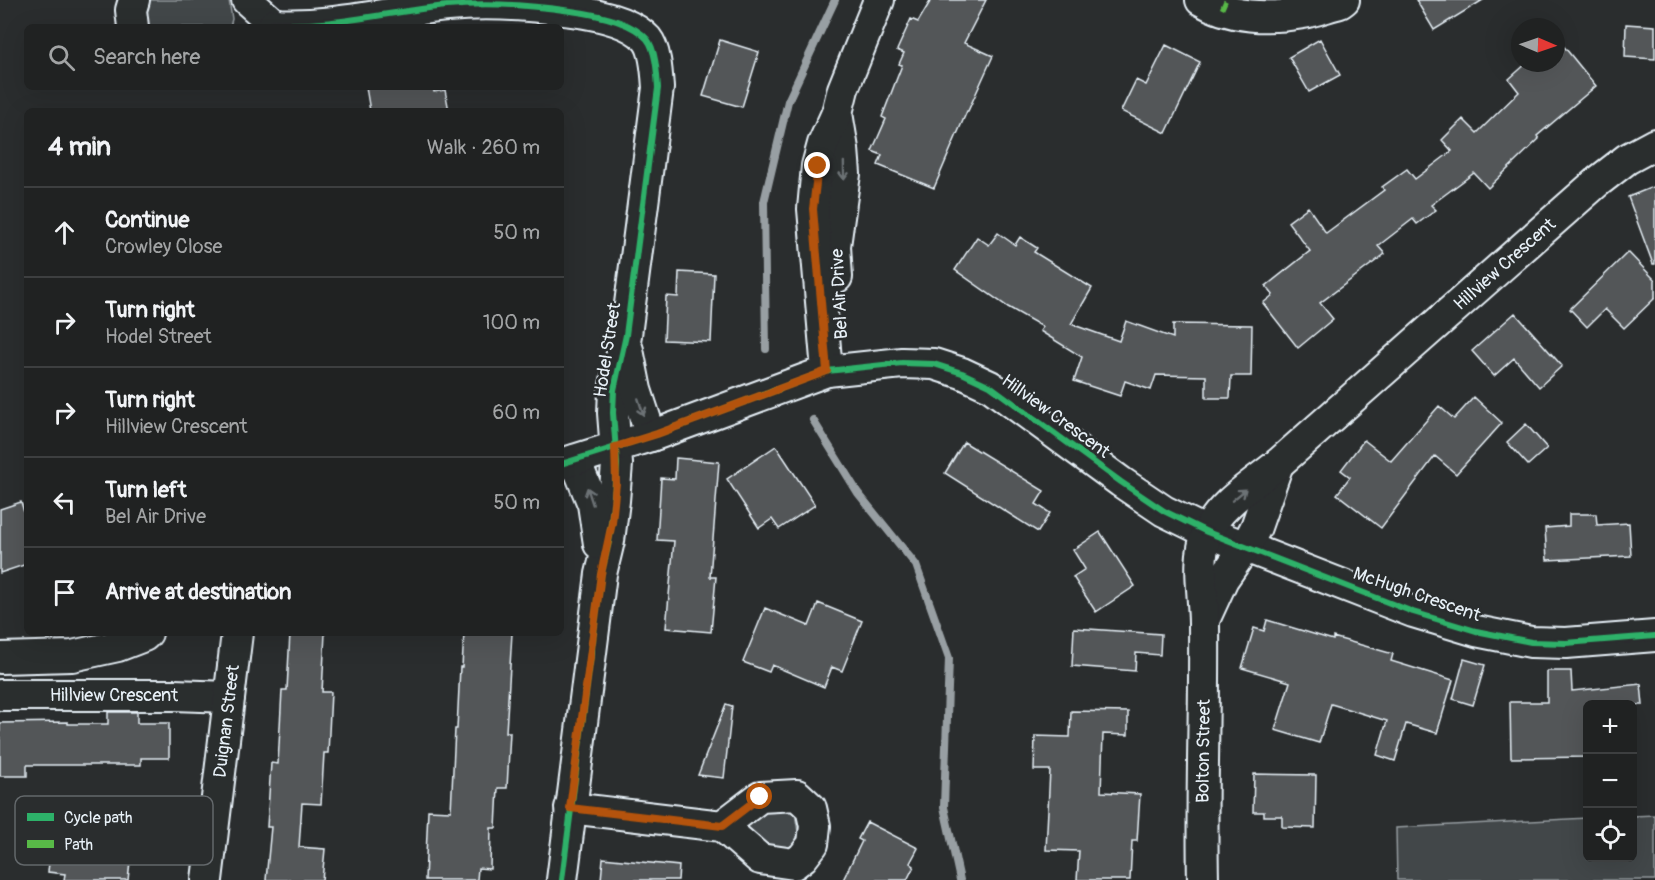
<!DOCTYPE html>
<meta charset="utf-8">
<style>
body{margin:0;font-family:Pangolin,sans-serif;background:#282a2a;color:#f1f3f6}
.controls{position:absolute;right:18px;bottom:18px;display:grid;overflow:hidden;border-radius:9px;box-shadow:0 6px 24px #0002}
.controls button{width:54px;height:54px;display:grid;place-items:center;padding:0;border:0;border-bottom:2px solid #3d3f40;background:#202222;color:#f1f3f6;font:30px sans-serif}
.compass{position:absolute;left:1511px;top:18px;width:54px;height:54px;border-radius:50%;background:#202222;box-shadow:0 6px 24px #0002;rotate:92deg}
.stop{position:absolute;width:18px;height:18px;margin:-14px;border:4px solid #b45309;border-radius:50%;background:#fff}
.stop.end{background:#b45309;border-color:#fff;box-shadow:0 2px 6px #0008}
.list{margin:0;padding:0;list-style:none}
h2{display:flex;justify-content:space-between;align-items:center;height:78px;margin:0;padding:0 24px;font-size:26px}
h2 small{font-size:20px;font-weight:400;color:#a2a4a5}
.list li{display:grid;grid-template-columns:39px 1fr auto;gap:18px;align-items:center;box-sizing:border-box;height:90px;padding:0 24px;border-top:2px solid #3d3f40}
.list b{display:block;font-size:22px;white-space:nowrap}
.list p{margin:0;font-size:20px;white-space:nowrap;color:#a2a4a5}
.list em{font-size:20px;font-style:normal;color:#a2a4a5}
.icon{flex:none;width:33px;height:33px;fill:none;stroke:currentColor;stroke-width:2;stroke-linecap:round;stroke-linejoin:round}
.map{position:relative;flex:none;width:1655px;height:880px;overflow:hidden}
.search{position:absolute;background:#202222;box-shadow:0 6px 24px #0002;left:24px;top:24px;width:540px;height:66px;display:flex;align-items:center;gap:15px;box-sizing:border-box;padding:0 21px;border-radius:9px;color:#a2a4a5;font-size:22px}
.panel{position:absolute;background:#202222;box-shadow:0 6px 24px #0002;left:24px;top:108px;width:540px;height:528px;border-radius:9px}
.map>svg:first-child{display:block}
.green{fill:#424648;stroke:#959ca0;stroke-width:1.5}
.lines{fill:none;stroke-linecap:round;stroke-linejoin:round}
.stream{stroke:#989fa3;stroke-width:8}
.building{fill:#535759;stroke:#e8f1f8;stroke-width:1.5}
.minor-casing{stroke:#e8f1f8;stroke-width:34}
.minor{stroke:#2a2d2e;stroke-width:30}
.quiet{stroke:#58b947;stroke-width:4.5;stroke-dasharray:9 4.5;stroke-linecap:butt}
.cycleway-casing{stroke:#2a2d2e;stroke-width:10}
.cycleway{stroke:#2db169;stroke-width:6}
.oneway{stroke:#6c7275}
.route{stroke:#b45309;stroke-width:8}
.labels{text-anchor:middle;stroke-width:5;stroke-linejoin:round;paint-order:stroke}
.street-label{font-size:18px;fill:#e8f1f8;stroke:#2a2d2e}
.key{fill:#2a2d2e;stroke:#63686b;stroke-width:1.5}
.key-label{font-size:16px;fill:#e8f1f8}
</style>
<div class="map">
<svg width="1655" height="880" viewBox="0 0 1655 880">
<rect width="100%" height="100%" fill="#2a2d2e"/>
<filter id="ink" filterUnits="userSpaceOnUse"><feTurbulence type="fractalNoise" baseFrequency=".0167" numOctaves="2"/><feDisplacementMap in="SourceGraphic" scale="12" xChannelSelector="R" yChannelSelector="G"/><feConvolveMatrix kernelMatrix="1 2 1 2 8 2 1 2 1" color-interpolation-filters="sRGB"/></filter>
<g filter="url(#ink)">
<path class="green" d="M143,0H229L232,19L230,27H143Z
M782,804L795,814L798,832L794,848L777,855L737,826L747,815Z
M1655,815V880H1397L1396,828L1587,818L1588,858H1632L1633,816Z"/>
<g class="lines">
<path class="stream" d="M766,349L764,202L788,101L835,0
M813,420L858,493L916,565L949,658L944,807L960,880"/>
</g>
<path class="building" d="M931,0H986L964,43L993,56L968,111H967L934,188L878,165L882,155L872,151L886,119L882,117L902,65L899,64L904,53L897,50L911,19L918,22Z
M1416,0H1483L1434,30Z
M1626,24L1655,26V59L1625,57Z
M1557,38L1596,86L1537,136L1539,139L1488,188L1474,173L1431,205L1436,210L1417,224L1413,219L1378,246L1385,254L1320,303L1333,319L1298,348L1263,303L1273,295L1266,286L1310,251L1288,222L1308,207L1326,233L1384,190L1382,187L1407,169L1415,179L1452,151L1442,140L1463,119L1477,133L1519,92L1509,79L1527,63H1556Z
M1320,39L1340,75L1309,92L1289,57Z
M720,40L759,52L742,107L703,96Z
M1166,45L1200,62L1166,133L1121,111L1136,80L1146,85Z
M366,87H433L434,92L445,90L449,111H370Z
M1655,186V264H1653L1628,197Z
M998,233L1015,245L1020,237L1037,248L1034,252L1092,288L1071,324L1119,341L1126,321L1173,338V324L1252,325L1251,376H1231L1230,398H1206V376L1156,375L1151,390L1125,381L1120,396L1074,381L1082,357L1040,331L1043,327L1008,307L955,270L977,237L989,245Z
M1628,252L1655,280V298L1624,328L1605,309L1587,327L1570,309Z
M679,272L714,274L711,342L664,340L666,296L678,297Z
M1515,313L1562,366L1539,387L1514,358L1494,376L1472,351Z
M1474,397L1502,423L1456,474L1435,456L1381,528L1337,494L1350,477L1341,470L1364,440L1391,461L1439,406L1454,419Z
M1526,424L1547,448L1528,465L1507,442Z
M964,442L1044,491L1036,504L1050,513L1038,532L945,473Z
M776,446L815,505L779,529L772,519L759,528L727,479Z
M676,458L719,462L710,577H716L711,632L666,628L674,541L657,540L661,478L675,479Z
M21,502L27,522V564L0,573V509Z
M1569,514H1596L1597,525L1629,523L1631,556L1547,560L1545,528L1569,526Z
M1100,532L1135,586L1096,612L1073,577L1085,569L1073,550Z
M818,603L862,621L842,671L832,667L824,687L772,665L769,672L743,662L765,608L809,626Z
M1267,620L1333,640V637L1393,654L1391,661L1453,680L1437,733L1406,724L1395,761L1377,755L1387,721L1331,704L1319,743L1275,730L1290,682L1242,668L1254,628L1264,631Z
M1074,628L1161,634L1160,655L1136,653L1135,671L1072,666Z
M290,633H325L322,692H331L328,753H324L321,804L302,803L299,847L325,849L322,880H266L271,827H267L271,763L278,764L282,690H287Z
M464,633H512L506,732H510L507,788H498L496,828H491L490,869L478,868L477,880H425L428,810L451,811L455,729H457L460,667H462Z
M1464,659L1485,665L1473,705L1453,699Z
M1547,671H1571L1572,691L1641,684L1643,705H1587V757L1511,758L1510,702H1547Z
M726,704L732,706L724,778L698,775Z
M1071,711L1128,712V735L1103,734L1101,792L1140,794L1137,841H1132L1130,880H1077L1079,851L1046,850L1050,770H1034L1035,736L1070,737Z
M108,712H137V723H169V758H141V765H27V776H0V723L68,722V724H108Z
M1254,774L1316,775L1315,828L1282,827V816H1264V812H1253Z
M867,822L918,848L910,863L914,866L907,880H843L862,841L858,839Z
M52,835L132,843L128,880H64L65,874L48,872Z
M603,858L679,866L678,880H601Z"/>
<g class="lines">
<g class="minor-casing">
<g id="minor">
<path d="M247,0L274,24L268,27"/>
<path d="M1201,0C1230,18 1269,19 1303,13C1315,11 1328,6 1340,3L1344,0"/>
<path d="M274,24C332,28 390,11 447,6C488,2 530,5 571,11C594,14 631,21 647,39C656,50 657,74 658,88L626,335L614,390L613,413L617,464L614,501L609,541L601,574L562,880"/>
<path d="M133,27L131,10L134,0"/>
<path d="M837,113L843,149L845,174L835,246L837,277"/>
<path d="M628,350L636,390L651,436"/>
<path d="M827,371L813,209L817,166L823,144L837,113L843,89L879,0"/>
<path d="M575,460L593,504L599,544"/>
<path d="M561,464L657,434L827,371L902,363L934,364L962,373L990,386L1121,482L1164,511L1207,532L1413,612L1476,631L1531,642L1566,643L1655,636"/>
<path d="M1206,616L1223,579L1246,546L1256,527L1278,464"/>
<path d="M0,658L72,656L118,646L144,636L147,633"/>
<path id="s1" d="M0,695H174L229,697"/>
<path d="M570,808L722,826L760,797L797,795L811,808L815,826L813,844L803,857L794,864L760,859L722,826"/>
<path id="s2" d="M207,880L237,633"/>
<path id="s3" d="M1203,880C1201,795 1205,709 1204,624C1204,594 1196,562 1207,533C1218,505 1255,483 1278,464L1596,183L1627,159L1655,144"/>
</g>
</g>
<use href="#minor" class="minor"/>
<path class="quiet" d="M1222,9L1226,0"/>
<g class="cycleway-casing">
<path id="cycleway" d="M274,24C332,28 390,11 447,6C488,2 530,5 571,11C594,14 631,21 647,39C656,50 657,74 658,88L626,335L614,390L613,413L617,464L614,501L609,541L601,574L562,880
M561,464L657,434L827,371L902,363L934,364L962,373L990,386L1121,482L1164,511L1207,532L1413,612L1476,631L1531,642L1566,643L1655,636"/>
</g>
<use href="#cycleway" class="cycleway"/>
</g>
<defs><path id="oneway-shaft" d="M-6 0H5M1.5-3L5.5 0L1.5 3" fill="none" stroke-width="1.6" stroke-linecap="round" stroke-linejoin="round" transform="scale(1.5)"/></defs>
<g class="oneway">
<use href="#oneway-shaft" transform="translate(844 171) rotate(89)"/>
<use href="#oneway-shaft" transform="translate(641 407) rotate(72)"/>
<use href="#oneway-shaft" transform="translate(1239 495) rotate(-39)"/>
<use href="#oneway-shaft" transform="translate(590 496) rotate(-108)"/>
</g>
</g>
<g class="lines" filter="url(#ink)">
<path class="route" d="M760,797L722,826L570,808L601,574L612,523L616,483L615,447L657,434L827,371L813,209L818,166"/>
</g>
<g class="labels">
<g class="street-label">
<text dy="6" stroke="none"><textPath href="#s3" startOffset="750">Hillview Crescent</textPath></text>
<text transform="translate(839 294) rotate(-93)" y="6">Bel Air Drive</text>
<text transform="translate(607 350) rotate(-81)" y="6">Hodel Street</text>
<text transform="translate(1056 416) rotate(36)" y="6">Hillview Crescent</text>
<text transform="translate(1417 594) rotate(19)" y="6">McHugh Crescent</text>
<text dy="6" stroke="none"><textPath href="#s1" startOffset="114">Hillview Crescent</textPath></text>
<text dy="6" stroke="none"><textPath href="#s2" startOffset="160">Duignan Street</textPath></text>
<text dy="6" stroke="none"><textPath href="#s3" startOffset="129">Bolton Street</textPath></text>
</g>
</g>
<rect x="15" y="796" width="198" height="69" rx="9" class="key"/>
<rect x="27" y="813" width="27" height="8" fill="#2db169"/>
<rect x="27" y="840" width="27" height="8" fill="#58b947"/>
<g class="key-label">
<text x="64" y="823">Cycle path</text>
<text x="64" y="850">Path</text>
</g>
</svg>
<div class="controls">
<button>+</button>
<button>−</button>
<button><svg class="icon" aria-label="locate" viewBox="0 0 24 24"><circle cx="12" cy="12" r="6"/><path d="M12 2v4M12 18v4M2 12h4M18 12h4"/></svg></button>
</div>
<svg class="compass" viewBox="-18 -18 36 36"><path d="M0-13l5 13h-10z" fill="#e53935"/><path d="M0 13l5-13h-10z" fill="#a2a4a5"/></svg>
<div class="stop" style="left:760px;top:797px"></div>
<div class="stop end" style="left:818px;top:166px"></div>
<div class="search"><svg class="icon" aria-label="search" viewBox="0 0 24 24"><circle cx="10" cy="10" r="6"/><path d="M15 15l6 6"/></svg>Search here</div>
<section class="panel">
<h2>4 min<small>Walk · 260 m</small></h2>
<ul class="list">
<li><svg class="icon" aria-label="ahead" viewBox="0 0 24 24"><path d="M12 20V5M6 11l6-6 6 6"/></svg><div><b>Continue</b><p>Crowley Close</p></div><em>50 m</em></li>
<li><svg class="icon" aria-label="right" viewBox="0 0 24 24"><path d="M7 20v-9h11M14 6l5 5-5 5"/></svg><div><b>Turn right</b><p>Hodel Street</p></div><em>100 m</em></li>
<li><svg class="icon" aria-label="right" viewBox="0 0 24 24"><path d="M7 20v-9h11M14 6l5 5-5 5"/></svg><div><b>Turn right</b><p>Hillview Crescent</p></div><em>60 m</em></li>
<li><svg class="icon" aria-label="left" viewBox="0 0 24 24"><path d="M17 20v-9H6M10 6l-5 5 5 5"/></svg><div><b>Turn left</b><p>Bel Air Drive</p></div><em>50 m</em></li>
<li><svg class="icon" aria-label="arrive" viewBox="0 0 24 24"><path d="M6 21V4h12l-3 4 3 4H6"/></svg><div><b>Arrive at destination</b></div></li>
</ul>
</section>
</div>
